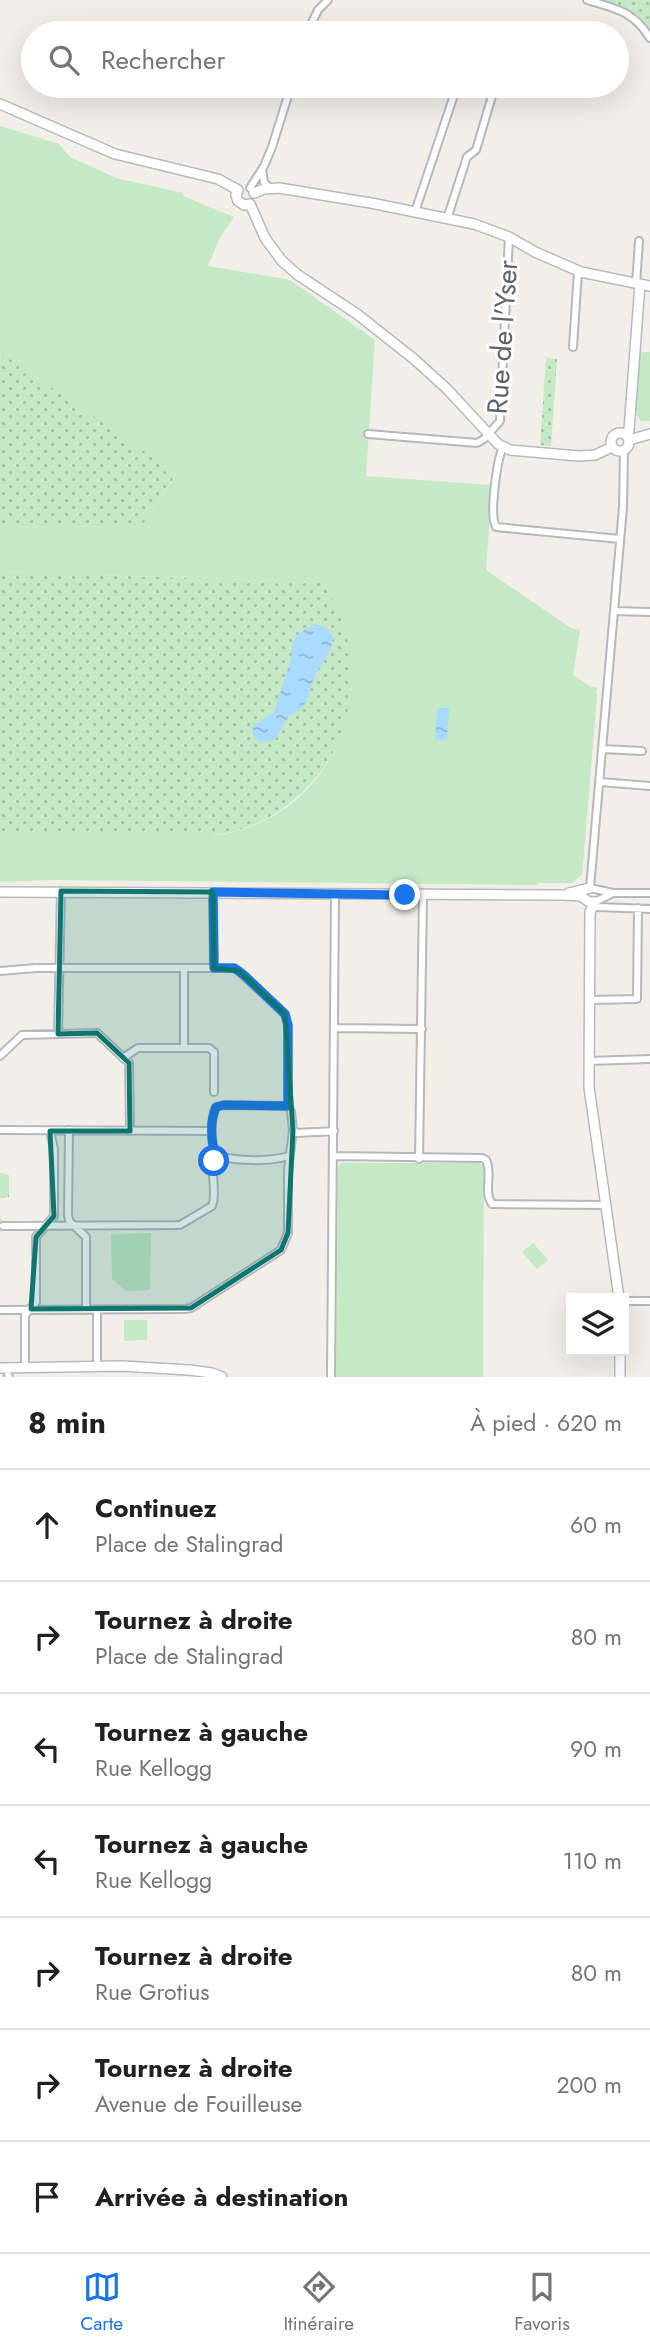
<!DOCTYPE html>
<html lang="fr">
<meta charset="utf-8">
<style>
body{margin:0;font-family:Jost,sans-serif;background:#f6f6f6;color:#202124}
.controls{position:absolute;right:21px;bottom:21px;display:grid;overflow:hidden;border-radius:0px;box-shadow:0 7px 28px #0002}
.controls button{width:63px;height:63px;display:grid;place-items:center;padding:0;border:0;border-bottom:2px solid #e0e0e0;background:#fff;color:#202124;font:35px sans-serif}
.stop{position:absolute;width:21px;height:21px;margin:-16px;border:5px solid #1a73e8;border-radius:50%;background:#fff}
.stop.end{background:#1a73e8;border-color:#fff;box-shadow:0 2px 7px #0008}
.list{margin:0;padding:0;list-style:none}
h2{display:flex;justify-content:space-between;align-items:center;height:91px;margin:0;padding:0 28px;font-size:30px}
h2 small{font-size:23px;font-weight:400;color:#757577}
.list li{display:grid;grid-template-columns:46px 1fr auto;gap:21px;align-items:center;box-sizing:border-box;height:112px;padding:0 28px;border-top:2px solid #e0e0e0}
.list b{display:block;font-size:26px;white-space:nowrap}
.list p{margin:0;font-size:23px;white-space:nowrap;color:#757577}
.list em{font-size:23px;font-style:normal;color:#757577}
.icon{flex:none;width:38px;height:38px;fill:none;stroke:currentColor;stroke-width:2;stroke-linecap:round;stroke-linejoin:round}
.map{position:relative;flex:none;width:650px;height:1377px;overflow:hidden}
.search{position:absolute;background:#fff;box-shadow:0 7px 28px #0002;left:21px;right:21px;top:21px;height:77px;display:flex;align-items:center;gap:18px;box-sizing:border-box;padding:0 24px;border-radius:38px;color:#757577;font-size:26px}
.sheet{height:875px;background:#fff}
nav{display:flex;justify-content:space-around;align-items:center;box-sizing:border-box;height:98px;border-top:2px solid #e0e0e0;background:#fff;font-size:19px;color:#757577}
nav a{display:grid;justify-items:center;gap:4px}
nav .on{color:#1a73e8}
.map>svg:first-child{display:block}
.grass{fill:url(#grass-dots)}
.park{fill:url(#park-tufts)}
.garden{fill:#c5e8c5}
.water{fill:url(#water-ripples)}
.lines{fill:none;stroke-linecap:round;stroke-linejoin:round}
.street-casing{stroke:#b5b8bc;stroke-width:10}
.secondary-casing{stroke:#b6babf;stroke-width:12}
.street{stroke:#fff;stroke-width:6}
.secondary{stroke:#fff;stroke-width:9}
.route{stroke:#1a73e8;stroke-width:9}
.marked{fill:#0f766e;fill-opacity:0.2;stroke:#0f766e;stroke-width:5;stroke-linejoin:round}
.labels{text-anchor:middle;stroke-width:6;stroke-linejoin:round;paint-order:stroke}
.street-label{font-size:28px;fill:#5f6368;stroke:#fff}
</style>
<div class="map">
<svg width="650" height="1377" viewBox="0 0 650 1377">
<defs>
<pattern id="grass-dots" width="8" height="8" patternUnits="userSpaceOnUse" patternTransform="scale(1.75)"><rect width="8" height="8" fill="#c5e8c5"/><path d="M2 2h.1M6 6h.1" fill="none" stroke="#a3c0a4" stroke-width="1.8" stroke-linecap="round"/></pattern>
<pattern id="park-tufts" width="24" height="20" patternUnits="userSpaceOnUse" patternTransform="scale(1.75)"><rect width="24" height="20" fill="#c5e8c5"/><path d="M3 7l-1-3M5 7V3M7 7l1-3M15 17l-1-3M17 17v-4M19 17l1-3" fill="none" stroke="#a3c0a4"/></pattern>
<pattern id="water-ripples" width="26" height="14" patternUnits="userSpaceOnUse" patternTransform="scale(1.75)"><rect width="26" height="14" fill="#aadaff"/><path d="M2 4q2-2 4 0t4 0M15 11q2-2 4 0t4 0" fill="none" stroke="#8eb4d2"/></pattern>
</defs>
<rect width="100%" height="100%" fill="#f1efe8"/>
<path class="grass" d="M602,0H650V30C632,3 623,14 602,0Z
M0,352L177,473L141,527L0,526Z
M546,358L557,359L551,446L540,445Z
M0,572L322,582C374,659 358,755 282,809C261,824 235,834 208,835L0,834Z"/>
<path class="park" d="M0,1173L9,1175V1197L0,1198V1218L3,1221V1229L0,1232V1269Z"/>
<path class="garden" d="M0,126L59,144L70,157L116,178L183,193V196L234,217L220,237L208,266L290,280L375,340L366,476L492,485L486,570L571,628L580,630L573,675L591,687L598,688L596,690L597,696L582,875L572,883H539L536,885L51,880L0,882V834L218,835C338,817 388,679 322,582L0,572V526L141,527L177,474L0,352Z
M640,352H650V421H641L636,414Z
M341,1163H480L484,1166L483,1377H336L338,1167Z
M151,1233L150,1290L126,1291L112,1279L111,1234Z
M533,1243L548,1260L537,1269L522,1252Z
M124,1320H147V1340L124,1341Z"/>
<path class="water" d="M314,624C350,631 324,658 315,676C311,684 310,694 306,702C303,710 291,713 286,720C282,726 279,734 275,740L259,743L253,735L252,728L255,724L274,713L291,659L292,644L298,634Z
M437,708H449L447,740H435Z"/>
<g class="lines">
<g class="street-casing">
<path id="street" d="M587,0C617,9 633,11 650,38
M307,33L318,10L328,0
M262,169L264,182L270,188
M250,188L264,166L272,147L291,86
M415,212L457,86
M447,219L467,157L476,150L495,86
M636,284L639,241
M573,347L578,271
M368,434L477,443L484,439L500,421L509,237
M503,447C497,460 489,515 496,527L620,539
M624,450L623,507L590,888L613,893H650
M614,611L650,612
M602,749L642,751
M600,782L650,786
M213,892L214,968
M611,894L595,902L597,907L650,909
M184,969V1047
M0,971L36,968H234L239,971L285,1014L288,1025V1106L291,1111L293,1130L288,1170V1233L281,1250L191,1308L185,1309L0,1310
M590,1000L637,999L638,908
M335,1028L422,1029
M58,1034L61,891
M0,1056L22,1035L97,1033L129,1063L130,1131
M123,1058L138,1048H209L214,1052V1092
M589,1061L650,1059
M0,1130L212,1131
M69,1130L68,1216L70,1222L86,1237V1308
M293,1130L297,1133L315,1132
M318,1132L334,1131
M217,1156C210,1143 210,1121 216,1107L224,1105L288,1106
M217,1156C239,1161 268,1162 289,1156
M333,1156L482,1158L486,1160C493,1174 483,1191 492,1204L606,1205
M419,1159L423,895
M3,1226L180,1225L212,1206C218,1190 208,1172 217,1156
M624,1301H650
M97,1310V1365
M25,1366V1315L36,1302V1237L54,1216V1149L50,1131
M8,1375L9,1377
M331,1377L335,895"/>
</g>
<g class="secondary-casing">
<path id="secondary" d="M0,104L115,154L218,179L238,190
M238,190L236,195L238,201L244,205L250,204
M254,193L264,189L279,188L371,203L474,224L509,237L535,252L581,272L650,286
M250,204L265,238L282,261L298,275L357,314L414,359L447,389L498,444L510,450L579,456L595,455L612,447
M611 442a9 9 0 1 1 18 0a9 9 0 1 1-18 0Z
M627,436L629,430L640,284
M629,440L650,434
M0,892L564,895L581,896L589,902H595
M569,893L590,888
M595,902L590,912L589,1087L619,1298
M620,1351V1377
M0,1368L122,1366L189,1370L212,1373L222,1377"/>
</g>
<use href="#street" class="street"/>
<use href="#secondary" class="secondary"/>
</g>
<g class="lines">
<path class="route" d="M214,1161L217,1157C210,1142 210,1121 216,1107L224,1105L288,1106V1025L285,1014L244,975L234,968H214L213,892L405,895"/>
</g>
<path class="marked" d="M61,891L213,892L214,968L239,971L285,1014L293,1130L288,1233L281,1250L191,1308L31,1309L36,1237L54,1216L50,1131H130L129,1063L97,1033L58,1034Z"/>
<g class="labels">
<g class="street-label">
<text transform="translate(502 337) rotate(-86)" y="10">Rue de l'Yser</text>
</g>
</g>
</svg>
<div class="controls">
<button><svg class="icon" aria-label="layers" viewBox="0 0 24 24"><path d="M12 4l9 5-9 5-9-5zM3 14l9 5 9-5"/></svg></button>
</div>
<div class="stop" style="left:214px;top:1161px"></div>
<div class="stop end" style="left:405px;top:895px"></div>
<div class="search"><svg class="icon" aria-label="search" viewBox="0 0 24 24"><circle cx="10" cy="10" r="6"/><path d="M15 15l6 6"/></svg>Rechercher</div>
</div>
<section class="sheet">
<h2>8 min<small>À pied · 620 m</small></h2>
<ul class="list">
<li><svg class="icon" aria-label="ahead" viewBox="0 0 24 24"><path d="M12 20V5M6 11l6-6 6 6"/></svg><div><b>Continuez</b><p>Place de Stalingrad</p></div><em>60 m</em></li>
<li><svg class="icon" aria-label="right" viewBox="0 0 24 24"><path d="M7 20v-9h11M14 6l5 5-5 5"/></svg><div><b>Tournez à droite</b><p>Place de Stalingrad</p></div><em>80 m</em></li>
<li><svg class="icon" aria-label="left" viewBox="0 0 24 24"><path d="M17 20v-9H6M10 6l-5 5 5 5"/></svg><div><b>Tournez à gauche</b><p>Rue Kellogg</p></div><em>90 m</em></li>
<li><svg class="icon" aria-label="left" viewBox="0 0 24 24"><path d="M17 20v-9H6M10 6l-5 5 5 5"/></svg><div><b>Tournez à gauche</b><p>Rue Kellogg</p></div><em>110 m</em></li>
<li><svg class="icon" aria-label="right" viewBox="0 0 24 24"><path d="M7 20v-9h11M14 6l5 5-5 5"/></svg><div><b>Tournez à droite</b><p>Rue Grotius</p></div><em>80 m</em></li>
<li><svg class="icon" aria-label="right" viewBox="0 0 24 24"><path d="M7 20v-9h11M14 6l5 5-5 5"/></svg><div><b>Tournez à droite</b><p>Avenue de Fouilleuse</p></div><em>200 m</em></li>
<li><svg class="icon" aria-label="arrive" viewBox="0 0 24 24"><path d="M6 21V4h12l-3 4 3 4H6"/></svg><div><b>Arrivée à destination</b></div></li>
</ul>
</section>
<nav>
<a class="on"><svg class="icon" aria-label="map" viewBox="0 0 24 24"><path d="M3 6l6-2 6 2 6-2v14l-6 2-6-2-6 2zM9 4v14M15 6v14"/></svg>Carte</a>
<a><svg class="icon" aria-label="directions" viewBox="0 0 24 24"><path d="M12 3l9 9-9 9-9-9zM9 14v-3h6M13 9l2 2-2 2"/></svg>Itinéraire</a>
<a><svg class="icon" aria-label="saved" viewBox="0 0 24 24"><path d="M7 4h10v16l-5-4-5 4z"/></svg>Favoris</a>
</nav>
